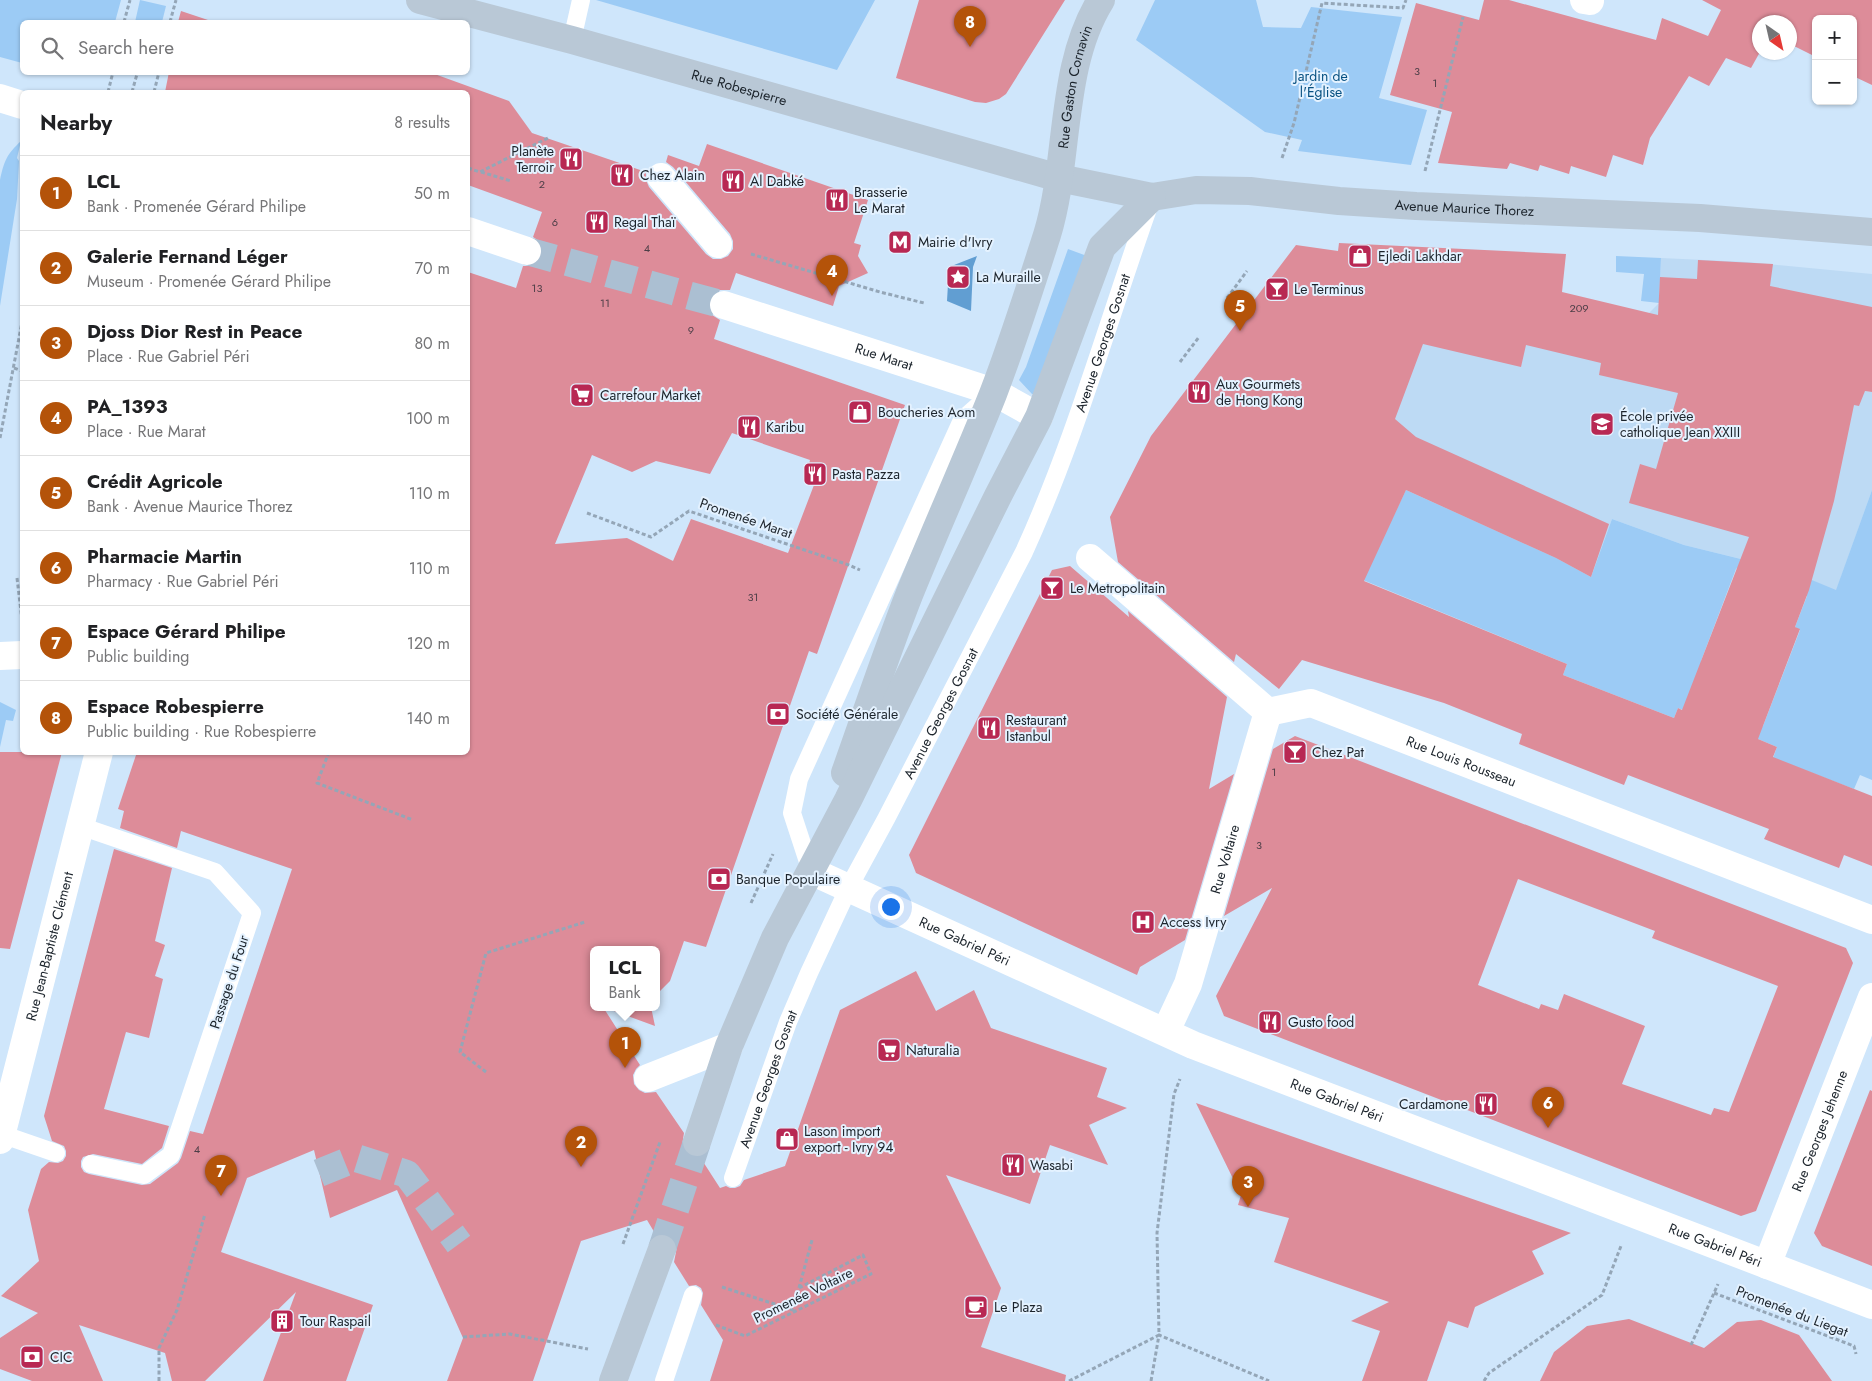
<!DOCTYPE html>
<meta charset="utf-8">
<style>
body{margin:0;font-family:Jost,sans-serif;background:#f2f2f2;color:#202124}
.controls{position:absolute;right:15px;top:15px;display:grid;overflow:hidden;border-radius:8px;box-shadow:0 1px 4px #0004}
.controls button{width:45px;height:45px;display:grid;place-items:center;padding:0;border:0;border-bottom:1px solid #e0e0e0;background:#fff;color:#202124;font:25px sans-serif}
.compass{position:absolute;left:1752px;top:15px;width:45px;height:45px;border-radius:50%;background:#fff;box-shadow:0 1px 4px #0004;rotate:146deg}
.you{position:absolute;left:890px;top:906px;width:18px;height:18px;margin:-12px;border:4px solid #fff;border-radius:50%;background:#1a73e8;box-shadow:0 0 0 8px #1a73e833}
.badge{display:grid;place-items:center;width:32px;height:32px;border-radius:50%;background:#b45309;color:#fff;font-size:16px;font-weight:700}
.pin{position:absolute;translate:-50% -41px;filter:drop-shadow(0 1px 2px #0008)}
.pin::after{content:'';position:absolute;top:26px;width:18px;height:15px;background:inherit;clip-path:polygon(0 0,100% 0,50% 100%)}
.popup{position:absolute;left:590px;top:946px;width:70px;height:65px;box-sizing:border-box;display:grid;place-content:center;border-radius:8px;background:#fff;filter:drop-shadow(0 1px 4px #0005);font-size:16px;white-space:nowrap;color:#757577}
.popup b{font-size:19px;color:#202124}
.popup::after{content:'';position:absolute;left:50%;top:100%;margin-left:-10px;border:10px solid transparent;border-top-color:#fff}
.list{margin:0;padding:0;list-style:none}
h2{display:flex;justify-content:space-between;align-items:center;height:65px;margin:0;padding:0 20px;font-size:21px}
h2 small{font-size:16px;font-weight:400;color:#757577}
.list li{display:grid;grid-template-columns:32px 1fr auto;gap:15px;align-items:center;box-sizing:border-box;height:75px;padding:0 20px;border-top:1px solid #e0e0e0}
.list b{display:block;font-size:19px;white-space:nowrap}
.list p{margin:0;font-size:16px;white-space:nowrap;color:#757577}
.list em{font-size:16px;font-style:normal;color:#757577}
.icon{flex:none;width:28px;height:28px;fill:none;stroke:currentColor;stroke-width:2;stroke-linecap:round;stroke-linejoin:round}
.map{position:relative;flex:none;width:1872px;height:1381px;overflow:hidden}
.search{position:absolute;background:#fff;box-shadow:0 1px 4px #0004;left:20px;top:20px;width:450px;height:55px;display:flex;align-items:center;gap:12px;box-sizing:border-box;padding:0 18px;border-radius:8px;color:#757577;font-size:19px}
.panel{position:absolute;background:#fff;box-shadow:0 1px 4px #0004;left:20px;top:90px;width:450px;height:665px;border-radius:8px}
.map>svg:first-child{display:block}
.built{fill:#bddaf4}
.green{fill:#9ccbf5}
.water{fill:#619ed2}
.building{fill:#dd8c99;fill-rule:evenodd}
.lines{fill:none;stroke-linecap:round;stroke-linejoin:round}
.street-tunnel{stroke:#abbfd2;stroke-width:28;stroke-dasharray:28 14;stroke-linecap:butt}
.secondary-tunnel{stroke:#abbfd2;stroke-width:28;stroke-dasharray:28 14;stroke-linecap:butt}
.path{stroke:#94a6b7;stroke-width:3;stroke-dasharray:4 2.5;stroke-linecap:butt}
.lane{stroke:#fff;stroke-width:18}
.street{stroke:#fff;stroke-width:28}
.secondary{stroke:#b9c8d6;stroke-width:28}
.labels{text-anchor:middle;stroke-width:4;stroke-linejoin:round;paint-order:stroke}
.number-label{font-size:11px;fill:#4c3e47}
.park-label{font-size:14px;fill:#065081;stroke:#e4f2ff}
.street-label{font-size:14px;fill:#1c242c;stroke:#e4f2ff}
.poi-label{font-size:14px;fill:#1c242c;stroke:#e4f2ff;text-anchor:start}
</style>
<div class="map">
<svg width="1872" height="1381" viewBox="0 0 1872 1381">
<rect width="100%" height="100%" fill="#cfe6fb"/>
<path class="built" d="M1661,258L1747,262L1872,274V326L1865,391L1872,392V490L1836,591L1790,571L1684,545L1612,519L1591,577L1407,490L1382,543L1360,348L1649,313L1659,303Z"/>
<path class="green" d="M0,0H121L115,22H22V63L0,57Z
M140,0L166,6L162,22H135Z
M596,0H875L837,70Z
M1155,0H1256L1263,27L1301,28L1311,7L1402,17L1379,98L1427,110L1411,165L1298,151L1302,140L1265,132L1136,40Z
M21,141L17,158L19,161L17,199L0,306V180C4,161 7,154 21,141Z
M1068,249L1087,256L1036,394H1032L1019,380L1026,367Z
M1616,256L1661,258L1659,303L1641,301L1644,274L1616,272Z
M1406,490L1556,558L1591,577L1612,519L1684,545L1745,560L1736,569L1701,661L1703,718L1678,708L1674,718L1563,675L1567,664L1363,580Z
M1872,490V780L1860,775L1854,789L1773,758L1777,747L1751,736L1763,726L1800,630L1795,627L1807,596L1784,588L1790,571L1836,590Z
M0,702L16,710L13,721L6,720L0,747Z"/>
<path class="water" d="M977,256L973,267L971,311L947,301L949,267Z"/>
<path class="building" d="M919,0H1065L1006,94L999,99L986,103L975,102L896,78Z
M1484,0H1509L1656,40L1662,18L1708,36L1721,10L1702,0H1872V85L1853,76V19H1816V57L1790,44V22H1760V52L1751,68L1726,58L1709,86L1689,76L1650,138L1643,165L1613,155L1606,177L1571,166L1569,174L1540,165L1538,171L1510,163L1507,169L1438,163L1452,112L1390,95L1416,3L1479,20Z
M181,11L214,22H178Z
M169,72H429L509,101L532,133L646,172V180L649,187L706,254L713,259H721L728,256L733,249V241L730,234L673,167L666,162L668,155L699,166L707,144L868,200L854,243L861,245L858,256L868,273L839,286L833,306L736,273L730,290H720L713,294L709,300V308L712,315L720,320L714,339L905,405L817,654L809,651L706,947L684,941L670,981L656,995V949H594V1007H651L655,1026L603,1007L640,1065L636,1069L633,1075L634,1084L639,1090L645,1093L656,1092L684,1133L682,1145L685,1152L692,1157H700L720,1188L726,1186L730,1188H735L740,1186L744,1180L785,1166L840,1010L916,971L936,1011L974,990L991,1028L1107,1068L1097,1097L1127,1108L1089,1125L1108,1165L1050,1145L1030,1204L946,1175L1001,1288L981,1347L1066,1375L1065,1381H710L723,1340L701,1305L703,1293L701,1288L696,1285L689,1286L674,1262L677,1247L674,1239L667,1234L656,1235L647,1220L581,1241L533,1381H447L463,1338L397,1190L330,1218L314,1150L247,1178L221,1252L373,1305L346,1381H263L296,1292L205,1381H172L165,1353L79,1325L103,1381H32L0,1369V1338L38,1313L1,1296L39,1261L28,1210L41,1169L49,1162L58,1163L63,1161L66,1156V1151L64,1146L52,1141L44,1116L114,849L172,868L155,941L165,945L155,976L163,979L149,1038L126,1032L104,1109L169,1126L162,1148L142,1164L93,1154L83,1157L81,1161V1167L84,1172L89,1174L142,1185L150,1184L178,1163L181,1158L190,1131L203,1134L292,869L181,831L177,848L120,828L124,811L118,809L137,752H468V272L516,288L523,266H531L537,263L542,256V247L539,241L533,237L542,212L468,185V92H165ZM732,433L810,460L805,481L814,485L788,553L691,519L673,561L627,538L555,544L592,455L632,472L656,461L710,474Z
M1339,243L1566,254L1562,292L1658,315L1660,277L1697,279L1698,260L1773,264L1770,286L1872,307V392L1865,391L1859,406L1854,405L1834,501L1809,590L1795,627L1800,629L1758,739L1777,747L1773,757L1872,796V866L1844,855L1839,868L1764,839L1769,829L1628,775L1624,785L1519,744L1522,734L1444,703L1302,660L1279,689L1236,654L1234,662L1118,562L1110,517L1151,436L1296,245L1338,251ZM1423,344L1521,367L1526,345L1601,363L1599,375L1678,393L1656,469L1640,464L1629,503L1749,537L1682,710L1678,708L1674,718L1563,675L1567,664L1364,581L1406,490L1556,558L1591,577L1609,524L1416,437L1395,419Z
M1070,566L1129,617L1128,611L1227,697L1209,789L1234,774L1185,940L1140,967L1137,975L916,873L909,855L1052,570Z
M1295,736L1846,948L1853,963L1756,1211L1741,1216L1224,1016L1216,996L1272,888L1224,916L1273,749ZM1518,879L1655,931L1652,938L1778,986L1729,1112L1714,1108L1711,1115L1622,1084L1645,1026L1564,994L1558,1010L1541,1004L1539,1009L1478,985Z
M0,752H62L10,949L0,948Z
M1870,1090L1872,1091V1266L1822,1246L1814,1233Z
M1196,1103L1510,1212L1571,1233L1532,1251L1544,1274L1475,1307L1468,1328L1448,1321L1427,1381H1362L1380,1331L1351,1321L1389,1302L1274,1262L1289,1218L1238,1205L1241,1195Z
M1629,1319L1704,1348L1737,1322L1761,1320L1799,1335L1832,1381H1540L1554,1352L1587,1326Z"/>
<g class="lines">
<path class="street-tunnel" d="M527,251L724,305
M319,1173L356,1158L407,1174L459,1244"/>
<path class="secondary-tunnel" d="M662,1249L697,1142"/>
<path class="path" d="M124,22L130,0
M170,22L176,0
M108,92L113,72
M132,92L137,74
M154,92L159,72
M1282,158L1294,123L1322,3L1403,8L1406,0
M468,168L480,172L548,138
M1425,171L1463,17
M481,172L511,181
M751,254L880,292L924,303
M1227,298L1247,271
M1180,362L1199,337
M14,368L22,371
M0,438L22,322
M587,513L651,537L689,511L849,565L860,570
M17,578L22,620
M329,752L317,783L413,820
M751,903L773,854
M486,1072L460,1052L486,953L585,922
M623,1244L660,1142
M722,1287L793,1310L812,1240
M1714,1293L1854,1346L1856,1354
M716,1325L745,1336L871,1274L863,1255L799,1288
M463,1337L510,1334L588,1349
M1691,1345L1718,1284
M159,1381V1348L177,1310L205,1214
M1069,1381L1159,1335L1157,1233L1174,1094L1180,1079
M1151,1381L1159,1335L1269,1381
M1484,1381L1489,1373L1602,1295L1621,1246"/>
<g class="lane">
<path d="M572,40L581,0"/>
<path d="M80,826L215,872L252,913L171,1155L144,1175L91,1164"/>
<path d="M811,871L792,813L799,779L962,420L988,397"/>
<path d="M1,1134L56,1153"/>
<path id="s1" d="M733,1178L788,1022L809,973L849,887L886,819L1024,552C1075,440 1108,321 1149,206"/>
<path d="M664,1381L693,1295"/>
</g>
<g class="street">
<path d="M1584,0L1590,1"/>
<path d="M0,98L22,105"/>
<path d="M661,177L718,244"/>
<path d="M468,231L527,251"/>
<path id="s2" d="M724,305L994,392L1039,417"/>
<path d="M1090,558L1268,712"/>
<path d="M0,656L22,655"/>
<path id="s3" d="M1268,712L1311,703L1872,920"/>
<path id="s4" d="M811,871L1193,1045L1872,1305"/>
<path id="s5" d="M1166,1031L1188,984L1268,712"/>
<path d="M648,1078L729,1046"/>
<path id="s6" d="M0,1140L99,752"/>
<path id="s7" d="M1767,1265L1872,997"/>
</g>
<g class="secondary">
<path id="s8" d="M420,0L572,40L1059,178L1152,197L1196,190L1250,191L1339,201L1416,206L1700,218L1872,232"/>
<path id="s9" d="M845,773C866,714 886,654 909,595C936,528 966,462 993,394C1013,342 1030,288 1047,235C1070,160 1059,67 1101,0"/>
<path d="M697,1142L729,1046L775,938L848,800L998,496L1039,417L1102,247L1152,197"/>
<path d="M613,1381L662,1249"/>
</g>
</g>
<defs>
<g id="restaurant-square" transform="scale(1.25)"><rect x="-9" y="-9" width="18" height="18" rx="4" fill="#b82853" stroke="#e4f2ff"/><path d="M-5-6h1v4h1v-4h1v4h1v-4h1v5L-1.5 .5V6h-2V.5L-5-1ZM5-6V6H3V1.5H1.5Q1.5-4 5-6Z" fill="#fff"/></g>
<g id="metro-square" transform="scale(1.25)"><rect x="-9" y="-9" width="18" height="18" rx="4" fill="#b82853" stroke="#e4f2ff"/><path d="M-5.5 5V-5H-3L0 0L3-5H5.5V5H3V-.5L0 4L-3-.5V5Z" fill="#fff"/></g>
<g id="shop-square" transform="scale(1.25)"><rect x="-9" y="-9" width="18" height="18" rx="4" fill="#b82853" stroke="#e4f2ff"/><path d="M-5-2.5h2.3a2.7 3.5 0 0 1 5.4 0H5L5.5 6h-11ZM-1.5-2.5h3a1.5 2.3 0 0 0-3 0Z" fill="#fff"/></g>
<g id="sight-square" transform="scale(1.25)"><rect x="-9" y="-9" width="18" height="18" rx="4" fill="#b82853" stroke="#e4f2ff"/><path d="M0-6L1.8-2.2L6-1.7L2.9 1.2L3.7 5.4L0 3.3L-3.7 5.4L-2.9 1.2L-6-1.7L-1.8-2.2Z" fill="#fff"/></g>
<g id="bar-square" transform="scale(1.25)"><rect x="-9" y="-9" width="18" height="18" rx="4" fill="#b82853" stroke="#e4f2ff"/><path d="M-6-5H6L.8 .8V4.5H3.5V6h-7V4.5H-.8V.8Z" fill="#fff"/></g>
<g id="supermarket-square" transform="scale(1.25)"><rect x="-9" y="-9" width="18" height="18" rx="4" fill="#b82853" stroke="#e4f2ff"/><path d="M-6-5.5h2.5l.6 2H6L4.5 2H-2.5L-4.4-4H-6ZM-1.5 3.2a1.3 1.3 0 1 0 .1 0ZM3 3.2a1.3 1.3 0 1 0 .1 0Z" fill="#fff"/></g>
<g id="school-square" transform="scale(1.25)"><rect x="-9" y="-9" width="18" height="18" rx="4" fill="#b82853" stroke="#e4f2ff"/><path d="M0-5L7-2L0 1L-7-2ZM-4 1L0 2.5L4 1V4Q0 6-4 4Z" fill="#fff"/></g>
<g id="bank-square" transform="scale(1.25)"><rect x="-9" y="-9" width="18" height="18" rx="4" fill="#b82853" stroke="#e4f2ff"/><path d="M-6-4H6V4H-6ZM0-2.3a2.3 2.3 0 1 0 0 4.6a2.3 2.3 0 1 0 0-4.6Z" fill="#fff"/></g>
<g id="hospital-square" transform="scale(1.25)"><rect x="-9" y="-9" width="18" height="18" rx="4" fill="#b82853" stroke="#e4f2ff"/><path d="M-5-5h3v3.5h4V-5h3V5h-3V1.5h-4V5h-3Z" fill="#fff"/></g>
<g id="cafe-square" transform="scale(1.25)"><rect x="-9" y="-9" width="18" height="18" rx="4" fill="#b82853" stroke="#e4f2ff"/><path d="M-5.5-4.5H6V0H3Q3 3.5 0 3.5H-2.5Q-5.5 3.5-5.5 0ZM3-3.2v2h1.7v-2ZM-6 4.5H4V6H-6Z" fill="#fff"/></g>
<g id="building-square" transform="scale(1.25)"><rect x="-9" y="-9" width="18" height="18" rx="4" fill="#b82853" stroke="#e4f2ff"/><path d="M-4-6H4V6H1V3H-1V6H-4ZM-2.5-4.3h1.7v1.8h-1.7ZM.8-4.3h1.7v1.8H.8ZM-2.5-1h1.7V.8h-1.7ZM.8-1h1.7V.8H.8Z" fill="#fff"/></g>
</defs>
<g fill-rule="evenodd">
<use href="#restaurant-square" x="571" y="159"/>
<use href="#restaurant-square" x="622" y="175"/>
<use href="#restaurant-square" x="733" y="181"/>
<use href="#restaurant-square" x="837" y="200"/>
<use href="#restaurant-square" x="597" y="222"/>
<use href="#metro-square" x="900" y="242"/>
<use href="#shop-square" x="1360" y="256"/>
<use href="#sight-square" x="958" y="277"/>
<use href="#bar-square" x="1277" y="289"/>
<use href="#restaurant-square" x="1199" y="392"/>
<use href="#supermarket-square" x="582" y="395"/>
<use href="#shop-square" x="860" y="412"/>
<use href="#school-square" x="1602" y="424"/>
<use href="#restaurant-square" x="749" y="427"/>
<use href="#restaurant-square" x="815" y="474"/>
<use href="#bar-square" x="1052" y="588"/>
<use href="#bank-square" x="778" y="714"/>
<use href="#restaurant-square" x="989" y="728"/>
<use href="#bar-square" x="1295" y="752"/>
<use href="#bank-square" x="719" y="879"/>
<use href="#hospital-square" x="1143" y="922"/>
<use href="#restaurant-square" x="1270" y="1022"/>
<use href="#supermarket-square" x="889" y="1050"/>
<use href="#restaurant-square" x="1486" y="1104"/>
<use href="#shop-square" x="787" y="1139"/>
<use href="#restaurant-square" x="1013" y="1165"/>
<use href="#cafe-square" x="976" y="1307"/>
<use href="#building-square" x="282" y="1321"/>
<use href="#bank-square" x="32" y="1357"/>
</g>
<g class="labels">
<g class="number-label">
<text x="1417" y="75">3</text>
<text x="1435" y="87">1</text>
<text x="542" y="188">2</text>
<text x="555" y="226">6</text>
<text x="647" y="252">4</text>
<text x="537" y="292">13</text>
<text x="605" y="307">11</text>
<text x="1579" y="312">209</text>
<text x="691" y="334">9</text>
<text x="753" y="601">31</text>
<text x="1274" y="776">1</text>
<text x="1259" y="849">3</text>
<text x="197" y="1153">4</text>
</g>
<g class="park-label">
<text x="1321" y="81">Jardin de<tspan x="1321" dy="16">l'Église</tspan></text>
</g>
<g class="street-label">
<text dy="5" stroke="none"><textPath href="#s8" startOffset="331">Rue Robespierre</textPath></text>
<text dy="5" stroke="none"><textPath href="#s9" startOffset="726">Rue Gaston Cornavin</textPath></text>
<text dy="5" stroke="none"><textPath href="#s8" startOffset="1072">Avenue Maurice Thorez</textPath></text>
<text dy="5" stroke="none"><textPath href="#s1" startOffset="915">Avenue Georges Gosnat</textPath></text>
<text dy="5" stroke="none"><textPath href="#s2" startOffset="168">Rue Marat</textPath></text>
<text transform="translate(746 518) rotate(19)" y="5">Promenée Marat</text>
<text dy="5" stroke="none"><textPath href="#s1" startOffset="510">Avenue Georges Gosnat</textPath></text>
<text dy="5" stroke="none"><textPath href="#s3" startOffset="205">Rue Louis Rousseau</textPath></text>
<text dy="5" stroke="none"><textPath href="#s5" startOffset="182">Rue Voltaire</textPath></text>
<text dy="5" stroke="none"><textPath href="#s4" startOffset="169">Rue Gabriel Péri</textPath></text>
<text dy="5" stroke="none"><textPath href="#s6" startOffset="200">Rue Jean-Baptiste Clément</textPath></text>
<text transform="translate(229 982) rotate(-72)" y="5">Passage du Four</text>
<text dy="5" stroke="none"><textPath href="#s1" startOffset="105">Avenue Georges Gosnat</textPath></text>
<text dy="5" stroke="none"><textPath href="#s4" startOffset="574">Rue Gabriel Péri</textPath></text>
<text dy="5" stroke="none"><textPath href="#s7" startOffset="144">Rue Georges Jehenne</textPath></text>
<text dy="5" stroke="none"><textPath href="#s4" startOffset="979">Rue Gabriel Péri</textPath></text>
<text transform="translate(803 1295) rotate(-26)" y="5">Promenée Voltaire</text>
<text transform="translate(1792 1311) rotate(21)" y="5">Promenée du Liegat</text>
</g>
<g class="poi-label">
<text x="554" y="156" text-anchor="end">Planète<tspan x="554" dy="16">Terroir</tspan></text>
<text x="640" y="180">Chez Alain</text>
<text x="750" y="186">Al Dabké</text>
<text x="854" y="197">Brasserie<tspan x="854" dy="16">Le Marat</tspan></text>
<text x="614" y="227">Regal Thaï</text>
<text x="918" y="247">Mairie d'Ivry</text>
<text x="1378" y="261">Ejledi Lakhdar</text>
<text x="976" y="282">La Muraille</text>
<text x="1294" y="294">Le Terminus</text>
<text x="1216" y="389">Aux Gourmets<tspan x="1216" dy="16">de Hong Kong</tspan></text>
<text x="600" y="400">Carrefour Market</text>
<text x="878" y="417">Boucheries Aom</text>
<text x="1620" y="421">École privée<tspan x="1620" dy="16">catholique Jean XXIII</tspan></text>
<text x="766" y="432">Karibu</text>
<text x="832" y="479">Pasta Pazza</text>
<text x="1070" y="593">Le Metropolitain</text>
<text x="796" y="719">Société Générale</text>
<text x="1006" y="725">Restaurant<tspan x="1006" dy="16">Istanbul</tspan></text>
<text x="1312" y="757">Chez Pat</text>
<text x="736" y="884">Banque Populaire</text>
<text x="1160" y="927">Access Ivry</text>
<text x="1288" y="1027">Gusto food</text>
<text x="906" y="1055">Naturalia</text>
<text x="1468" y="1109" text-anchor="end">Cardamone</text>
<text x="804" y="1136">Lason import<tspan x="804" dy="16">export - Ivry 94</tspan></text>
<text x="1030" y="1170">Wasabi</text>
<text x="994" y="1312">Le Plaza</text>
<text x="300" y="1326">Tour Raspail</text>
<text x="50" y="1362">CIC</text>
</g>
</g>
</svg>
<div class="controls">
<button>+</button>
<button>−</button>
</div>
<svg class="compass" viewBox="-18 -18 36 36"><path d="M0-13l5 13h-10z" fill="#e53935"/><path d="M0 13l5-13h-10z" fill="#757577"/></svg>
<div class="you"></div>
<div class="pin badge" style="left:625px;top:1068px">1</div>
<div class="popup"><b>LCL</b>Bank</div>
<div class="pin badge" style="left:581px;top:1167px">2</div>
<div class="pin badge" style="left:1248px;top:1207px">3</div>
<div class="pin badge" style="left:832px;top:296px">4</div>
<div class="pin badge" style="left:1240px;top:331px">5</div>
<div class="pin badge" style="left:1548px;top:1128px">6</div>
<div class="pin badge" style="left:221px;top:1196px">7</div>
<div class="pin badge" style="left:970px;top:47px">8</div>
<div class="search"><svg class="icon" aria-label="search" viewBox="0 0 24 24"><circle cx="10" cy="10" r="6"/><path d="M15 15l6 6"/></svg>Search here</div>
<section class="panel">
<h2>Nearby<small>8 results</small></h2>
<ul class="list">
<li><span class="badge">1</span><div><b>LCL</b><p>Bank · Promenée Gérard Philipe</p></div><em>50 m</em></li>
<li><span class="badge">2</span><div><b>Galerie Fernand Léger</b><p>Museum · Promenée Gérard Philipe</p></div><em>70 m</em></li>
<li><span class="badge">3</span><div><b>Djoss Dior Rest in Peace</b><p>Place · Rue Gabriel Péri</p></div><em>80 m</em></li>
<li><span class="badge">4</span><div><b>PA_1393</b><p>Place · Rue Marat</p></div><em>100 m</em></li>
<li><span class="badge">5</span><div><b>Crédit Agricole</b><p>Bank · Avenue Maurice Thorez</p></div><em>110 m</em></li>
<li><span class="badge">6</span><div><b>Pharmacie Martin</b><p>Pharmacy · Rue Gabriel Péri</p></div><em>110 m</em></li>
<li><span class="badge">7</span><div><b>Espace Gérard Philipe</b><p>Public building</p></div><em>120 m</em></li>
<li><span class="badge">8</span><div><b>Espace Robespierre</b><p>Public building · Rue Robespierre</p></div><em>140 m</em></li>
</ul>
</section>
</div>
